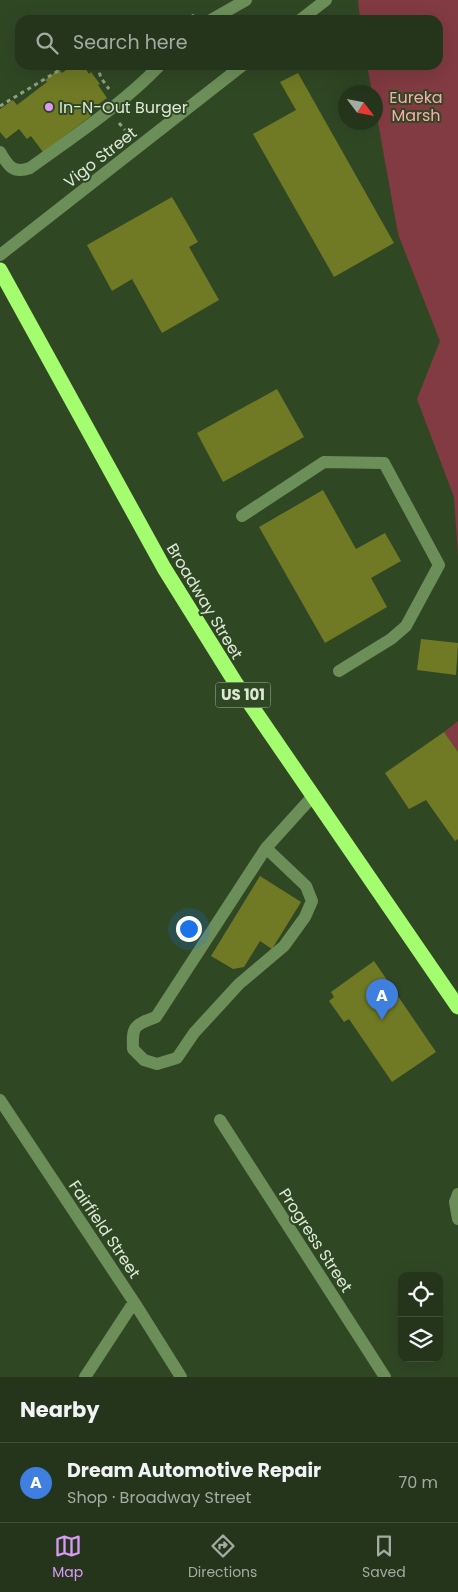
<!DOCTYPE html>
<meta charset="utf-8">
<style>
body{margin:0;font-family:Poppins,sans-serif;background:#2c3d24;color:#f1f3f6}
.controls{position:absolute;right:15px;bottom:15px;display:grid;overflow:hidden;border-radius:10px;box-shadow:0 5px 20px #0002}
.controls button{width:45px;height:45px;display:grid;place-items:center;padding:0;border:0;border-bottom:1px solid #41503a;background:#24351b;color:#f1f3f6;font:25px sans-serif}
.compass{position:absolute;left:338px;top:85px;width:45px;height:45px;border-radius:50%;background:#24351b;box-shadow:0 5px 20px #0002;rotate:122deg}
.you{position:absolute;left:188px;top:928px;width:18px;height:18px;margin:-12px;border:4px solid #fff;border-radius:50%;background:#1a73e8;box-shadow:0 0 0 8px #1a73e833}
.badge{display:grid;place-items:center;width:32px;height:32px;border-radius:50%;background:#da9af6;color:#fff;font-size:16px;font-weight:700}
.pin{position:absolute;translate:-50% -41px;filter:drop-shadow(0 1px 2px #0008)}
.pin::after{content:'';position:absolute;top:26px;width:18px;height:15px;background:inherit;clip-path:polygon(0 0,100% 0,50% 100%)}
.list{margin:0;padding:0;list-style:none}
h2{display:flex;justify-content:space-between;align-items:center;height:65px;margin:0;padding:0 20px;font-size:21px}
h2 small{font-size:16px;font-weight:400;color:#a3aba3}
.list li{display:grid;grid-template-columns:32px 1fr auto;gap:15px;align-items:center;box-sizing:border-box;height:80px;padding:0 20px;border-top:1px solid #41503a}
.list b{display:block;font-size:19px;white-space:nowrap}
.list p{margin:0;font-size:16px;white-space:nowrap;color:#a3aba3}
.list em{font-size:16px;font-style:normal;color:#a3aba3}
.icon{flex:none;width:28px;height:28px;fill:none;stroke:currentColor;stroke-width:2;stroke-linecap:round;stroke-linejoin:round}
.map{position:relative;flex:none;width:458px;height:1377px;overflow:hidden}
.search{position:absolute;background:#24351b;box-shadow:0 5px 20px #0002;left:15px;right:15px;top:15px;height:55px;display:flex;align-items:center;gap:12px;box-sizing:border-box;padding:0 18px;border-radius:15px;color:#a3aba3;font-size:19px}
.sheet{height:145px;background:#24351b}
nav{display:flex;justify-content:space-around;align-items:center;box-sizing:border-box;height:70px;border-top:1px solid #41503a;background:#24351b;font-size:14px;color:#a3aba3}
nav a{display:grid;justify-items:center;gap:2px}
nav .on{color:#da9af6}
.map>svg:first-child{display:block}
.green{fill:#823b42}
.building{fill:#707a25}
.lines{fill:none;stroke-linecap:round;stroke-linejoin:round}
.path{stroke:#8ea085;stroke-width:3;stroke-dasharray:4 4;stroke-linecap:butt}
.minor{stroke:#6c8f59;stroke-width:12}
.highway{stroke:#a4fc6f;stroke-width:15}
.poi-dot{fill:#da9af6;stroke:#304724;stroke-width:2}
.labels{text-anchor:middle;stroke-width:4;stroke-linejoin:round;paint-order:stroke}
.shield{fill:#304724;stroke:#a8b9a0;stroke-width:1}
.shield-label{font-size:15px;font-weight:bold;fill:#dcead5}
.park-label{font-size:16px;fill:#fda9af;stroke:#304724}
.poi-label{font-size:16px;fill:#dcead5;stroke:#304724;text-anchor:start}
.street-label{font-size:16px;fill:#dcead5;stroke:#304724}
</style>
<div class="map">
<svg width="458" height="1377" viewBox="0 0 458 1377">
<rect width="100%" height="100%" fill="#304724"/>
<path class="green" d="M358,0H458V556L454,497L417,399L440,341L398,234L376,111V92H372L367,65H438V20H360Z
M458,721V752L444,732Z"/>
<path class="building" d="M73,65H83L89,74L91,72L100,84L98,85L107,98L88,112L91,116L43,152L31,136L27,139L19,129L6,139L0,132V109L13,100L17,105L47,82L45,80L59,69L62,73Z
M298,73L394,243L334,277L253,134L296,110L280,82Z
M172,197L198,242L189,247L219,300L162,333L132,279L112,291L87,245Z
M277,389L304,437L223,482L197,433Z
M323,490L356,549L385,533L401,561L371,578L387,607L325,643L259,527Z
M421,639L458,643L456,675L417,670Z
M444,732L458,752V839L455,841L426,800L409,809L385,773Z
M260,876L301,902L272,949L260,941L244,967L233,969L211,956Z
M374,961L436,1052L392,1082L349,1019L344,1022L329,1001L334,997L331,992Z"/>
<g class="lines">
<path class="path" d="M185,20L194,15
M97,65L101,78L109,89
M206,65L208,67
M98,69L105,65
M0,106L68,65
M119,123L125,130"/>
<path class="minor" d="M211,20L246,0
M300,20L326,0
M0,152C8,166 13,174 30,168C73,137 123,104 160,65
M0,255L243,65
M242,516L324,462L384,463L439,565L406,626L391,639L339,671
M266,848L306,886L312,901L305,917L284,946L239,984L194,1033L177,1058L157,1064L144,1060L133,1049C132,1026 134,1025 156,1017L266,848L313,796
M0,1100L134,1302L181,1377
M220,1120L385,1377
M458,1194L455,1202L458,1219
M85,1377L134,1302"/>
<path class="highway" d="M0,270L164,568L235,682L458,1007"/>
</g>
<circle class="poi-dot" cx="49" cy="107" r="5"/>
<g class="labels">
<rect class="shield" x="215.5" y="682.5" width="55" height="25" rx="4"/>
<g class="shield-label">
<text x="243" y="700">US 101</text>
</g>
<g class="park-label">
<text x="416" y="103">Eureka<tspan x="416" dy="18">Marsh</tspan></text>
</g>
<g class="poi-label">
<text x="59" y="113">In-N-Out Burger</text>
</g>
<g class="street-label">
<text transform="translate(100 157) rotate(-38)" y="6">Vigo Street</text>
<text transform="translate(205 601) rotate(59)" y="6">Broadway Street</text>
<text transform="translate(105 1229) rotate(56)" y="6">Fairfield Street</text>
<text transform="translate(316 1240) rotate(57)" y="6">Progress Street</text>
</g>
</g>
</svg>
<div class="controls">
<button><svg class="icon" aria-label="locate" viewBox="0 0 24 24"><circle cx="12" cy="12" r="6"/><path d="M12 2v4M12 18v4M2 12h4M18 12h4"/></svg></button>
<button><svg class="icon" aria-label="layers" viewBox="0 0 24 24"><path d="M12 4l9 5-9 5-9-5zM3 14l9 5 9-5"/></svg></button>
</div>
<svg class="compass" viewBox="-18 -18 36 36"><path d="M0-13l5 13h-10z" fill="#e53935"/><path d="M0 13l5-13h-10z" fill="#a3aba3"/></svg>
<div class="you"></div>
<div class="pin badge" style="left:382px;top:1020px;background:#3f7fe0">A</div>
<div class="search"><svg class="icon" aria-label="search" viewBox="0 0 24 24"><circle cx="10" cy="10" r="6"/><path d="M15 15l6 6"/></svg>Search here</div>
</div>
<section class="sheet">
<h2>Nearby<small></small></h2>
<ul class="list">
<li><span class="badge" style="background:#3f7fe0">A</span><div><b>Dream Automotive Repair</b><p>Shop · Broadway Street</p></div><em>70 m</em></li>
</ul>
</section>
<nav>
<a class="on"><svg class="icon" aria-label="map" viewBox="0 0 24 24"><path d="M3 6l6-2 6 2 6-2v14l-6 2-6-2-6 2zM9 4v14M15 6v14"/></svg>Map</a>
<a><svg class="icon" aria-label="directions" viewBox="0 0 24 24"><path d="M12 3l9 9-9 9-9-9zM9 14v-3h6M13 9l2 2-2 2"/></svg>Directions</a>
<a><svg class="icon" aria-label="saved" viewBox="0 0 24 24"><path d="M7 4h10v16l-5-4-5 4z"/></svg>Saved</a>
</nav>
